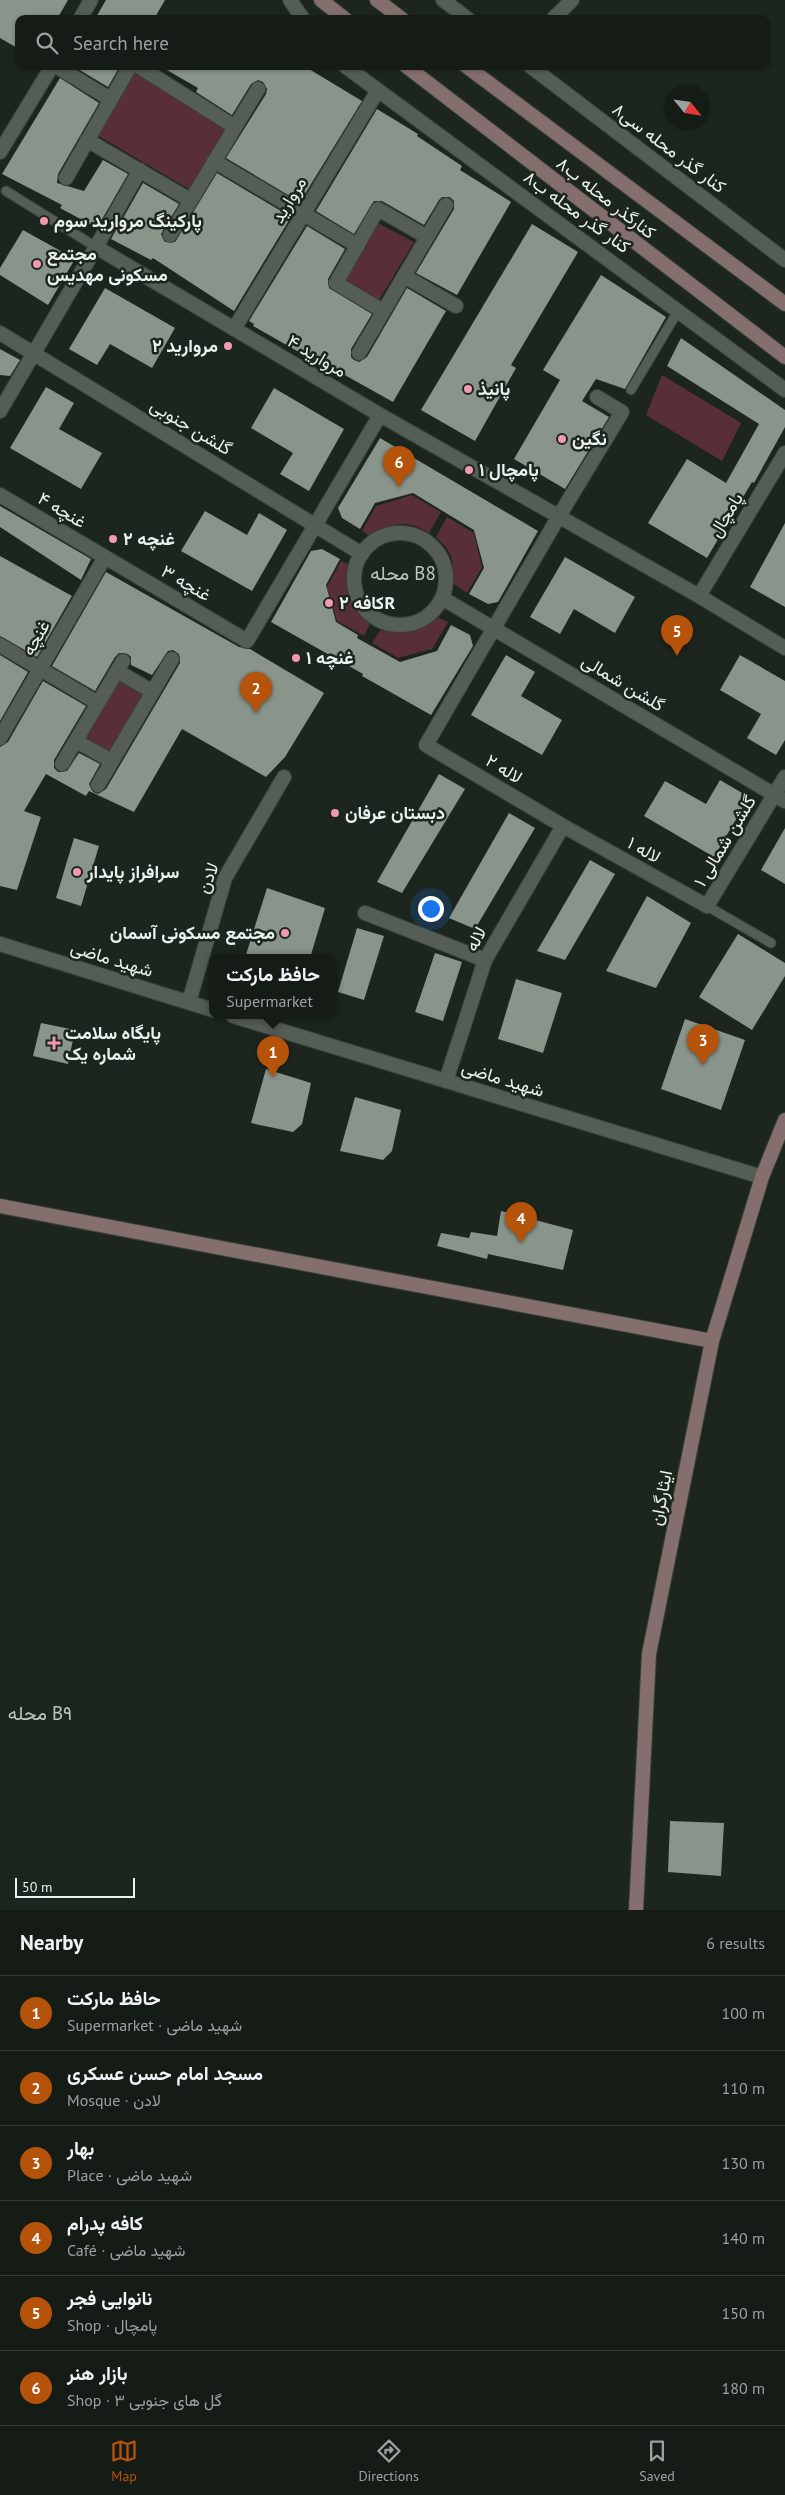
<!DOCTYPE html>
<meta charset="utf-8">
<style>
body{margin:0;font-family:"PT Sans",Vazirmatn,sans-serif;background:#1e251f;color:#f1f3f6}
.compass{position:absolute;left:665px;top:85px;width:45px;height:45px;border-radius:50%;background:#151c16;box-shadow:0 1px 4px #0004;rotate:120deg}
.scale{position:absolute;left:15px;bottom:12px;width:120px;box-sizing:border-box;padding-left:5px;border:2px solid #ebf1ec;border-top:0;font-size:14px;line-height:18px;white-space:nowrap;color:#ebf1ec;-webkit-text-stroke:4px #1c261e;paint-order:stroke}
.you{position:absolute;left:430px;top:908px;width:18px;height:18px;margin:-12px;border:4px solid #fff;border-radius:50%;background:#1a73e8;box-shadow:0 0 0 8px #1a73e833}
.badge{display:grid;place-items:center;width:32px;height:32px;border-radius:50%;background:#b45309;color:#fff;font-size:16px;font-weight:700}
.pin{position:absolute;translate:-50% -41px;filter:drop-shadow(0 1px 2px #0008)}
.pin::after{content:'';position:absolute;top:26px;width:18px;height:15px;background:inherit;clip-path:polygon(0 0,100% 0,50% 100%)}
.popup{position:absolute;left:209px;top:954px;width:128px;height:65px;box-sizing:border-box;display:grid;place-content:center;border-radius:10px;background:#151c16;filter:drop-shadow(0 1px 4px #0005);font-size:16px;white-space:nowrap;color:#9da1a1}
.popup b{font-size:19px;color:#f1f3f6}
.popup::after{content:'';position:absolute;left:50%;top:100%;margin-left:-10px;border:10px solid transparent;border-top-color:#151c16}
.list{margin:0;padding:0;list-style:none}
h2{display:flex;justify-content:space-between;align-items:center;height:65px;margin:0;padding:0 20px;font-size:21px}
h2 small{font-size:16px;font-weight:400;color:#9da1a1}
.list li{display:grid;grid-template-columns:32px 1fr auto;gap:15px;align-items:center;box-sizing:border-box;height:75px;padding:0 20px;border-top:1px solid #343a35}
.list b{display:block;font-size:19px;white-space:nowrap}
.list p{margin:0;font-size:16px;white-space:nowrap;color:#9da1a1}
.list em{font-size:16px;font-style:normal;color:#9da1a1}
.icon{flex:none;width:28px;height:28px;fill:none;stroke:currentColor;stroke-width:2;stroke-linecap:round;stroke-linejoin:round}
.map{position:relative;flex:none;width:785px;height:1910px;overflow:hidden}
.search{position:absolute;background:#151c16;box-shadow:0 1px 4px #0004;left:15px;right:15px;top:15px;height:55px;display:flex;align-items:center;gap:12px;box-sizing:border-box;padding:0 18px;border-radius:10px;color:#9da1a1;font-size:19px}
.sheet{height:515px;background:#151c16}
nav{display:flex;justify-content:space-around;align-items:center;box-sizing:border-box;height:70px;border-top:1px solid #343a35;background:#151c16;font-size:14px;color:#9da1a1}
nav a{display:grid;justify-items:center;gap:2px}
nav .on{color:#b45309}
.map>svg:first-child{display:block}
.green{fill:#582f38}
.building{fill:#89948b}
.lines{fill:none;stroke-linecap:round;stroke-linejoin:round}
.service-casing{stroke:#39413a;stroke-width:11}
.minor-casing{stroke:#39413a;stroke-width:16}
.tertiary-casing{stroke:#39413a;stroke-width:16}
.secondary-casing{stroke:#39413a;stroke-width:16}
.service{stroke:#545e55;stroke-width:9}
.minor{stroke:#545e55;stroke-width:14}
.tertiary{stroke:#545e55;stroke-width:14}
.secondary{stroke:#846f6e;stroke-width:14}
.poi-dot{fill:#f29aad;stroke:#1c261e;stroke-width:2}
.labels{text-anchor:middle;stroke-width:5;stroke-linejoin:round;paint-order:stroke}
.street-label{font-size:18px;fill:#ebf1ec;stroke:#1c261e}
.poi-label{font-size:18px;font-weight:bold;fill:#ebf1ec;stroke:#1c261e;text-anchor:start}
.neighbourhood-label{font-size:19px;fill:#bdc9bf;stroke:#1c261e}
</style>
<div class="map">
<svg width="785" height="1910" viewBox="0 0 785 1910">
<rect width="100%" height="100%" fill="#1c261e"/>
<path class="green" d="M133,72L225,129L189,189L97,135Z
M378,223L414,242L379,300L344,280Z
M662,375L741,423L722,461L646,415Z
M412,495L441,512L429,533C406,519 394,522 373,538L362,531L376,506Z
M447,517L474,533L482,567L467,593L449,581C457,562 451,550 436,537Z
M341,561L352,566C350,587 357,604 373,617L364,636L337,621L327,587Z
M434,616L448,622L432,649L398,658L372,643L384,625C402,632 418,627 434,616Z
M117,677L148,694L111,757L80,740Z"/>
<path class="building" d="M0,0H68L57,19H19V49L0,38Z
M106,0H165L154,19H95Z
M73,66H120L108,87Z
M160,66H304L362,101L300,202L226,158L266,94L267,89L263,82L258,80L251,84L232,115L196,92L198,88Z
M60,78L99,103L58,174L57,183L84,191L103,160L128,174L97,228L60,208L62,205L2,174Z
M377,109L418,134L417,136L462,166L460,170L511,202L457,295L416,273L454,209V201L450,197H442L439,200L424,225L382,201H374L354,234L316,211Z
M217,173L291,217L234,311L153,258L151,260L111,239L143,183L179,204L161,234L165,242H175Z
M532,224L578,252L511,365L516,368L475,441L421,410Z
M307,226L345,249L328,279L329,288L372,314L351,349V357L354,360L359,362L367,357L407,288L446,311L393,402L343,374L341,376L253,326L254,324L249,321Z
M23,230L75,259L48,305L0,275V268Z
M601,275L666,317L625,389L596,379L582,401L609,417L565,489L514,459L560,380L543,370Z
M105,288L175,328L152,368L110,344L97,365L69,349Z
M681,338L785,410V427L754,483L752,482L707,558L648,523L687,459L726,483L759,424L667,366Z
M0,349L20,360L10,376L0,375Z
M46,387L74,403L59,429L102,453L81,489L10,448Z
M274,388L344,429L309,491L280,474L293,453L251,428Z
M380,438L538,531L498,602L488,604L469,594L484,568L474,530L413,493L375,503L360,529L342,518L338,508Z
M0,506L91,559L81,580L0,527Z
M205,511L247,535L259,513L287,530L252,591L181,551Z
M785,523V607L750,587Z
M322,549L340,559L326,585L336,622L358,635L357,638L400,662L437,651L451,625L470,635L473,646L431,715L362,676L363,674L271,622L311,551Z
M0,556L72,596L73,594L37,657L0,636Z
M565,557L635,597L615,633L574,609L560,634L530,617Z
M106,572L239,647L250,649L324,693L285,757L266,777L182,729L134,812L89,791L86,796L46,774L24,811L41,817L17,890L0,886V747L8,742L43,681L86,706L54,760V768L58,772L67,771L79,753L100,764L89,784L93,792L98,794L106,789L180,663L179,654L173,650L168,651L152,675L131,665V657L128,654L119,653L115,657L95,691L52,666Z
M0,655L28,672L0,721Z
M506,655L535,672L521,696L562,720L542,755L471,715Z
M740,655L785,681V740L776,755L747,738L761,714L720,690Z
M439,774L465,789L402,893L377,882Z
M720,780L749,797L714,857L644,816L665,781L706,804Z
M509,813L535,828L475,929L449,918Z
M785,828V884L761,870Z
M74,838L99,846L81,906L56,898Z
M590,860L615,874L565,960L537,951Z
M267,888L325,908L310,958H245Z
M647,896L691,923L656,988L606,971Z
M357,928L384,936L364,1000L338,992Z
M738,934L785,963V976L752,1030L699,997Z
M435,953L462,962L443,1021L415,1012Z
M516,979L562,993L543,1053L498,1039Z
M685,1019L745,1040L721,1110L661,1089Z
M41,1023L75,1030L68,1064L33,1056Z
M266,1069L311,1083L302,1124L293,1132L251,1123Z
M355,1097L401,1110L392,1151L383,1160L340,1151Z
M501,1211L573,1230L563,1270L488,1254L487,1259L437,1246L441,1233L469,1238L471,1232L497,1236Z
M670,1821L724,1823L721,1876L668,1872Z"/>
<g class="lines">
<g class="service-casing">
<path id="service" d="M6,191L96,247
M631,390L678,311
M707,906L771,943"/>
</g>
<g class="minor-casing">
<path id="minor" d="M80,19L91,0
M553,19L572,0
M56,66L110,99
M138,66L235,127
M87,140L190,200
M0,152L52,66
M214,161L358,246
M66,178L130,66
M170,235L258,89
M96,247L140,170
M404,276L456,306
M383,311L336,283L378,209L427,237
M359,353L446,205
M559,516L622,412L597,397
M0,645L98,703
M117,671L153,692
M76,741L112,761
M62,764L123,661
M98,785L172,659
M365,913L485,960
M189,1002L225,878L284,777"/>
</g>
<g class="tertiary-casing">
<path id="tertiary" d="M290,0L303,19
M443,0L468,19
M345,66L785,390
M530,66L785,260
M234,329L377,92
M0,333L362,554
M0,411L96,247L380,415L699,596L785,648
M0,495L247,641L380,415
M559,516L426,745L563,826L707,906L785,777
M354 579a46 46 0 1 1 92 0a46 46 0 1 1-92 0Z
M699,596L785,453
M442,598L785,801
M0,738L105,557
M0,944L213,1010
M233,1016L762,1177
M446,1081L485,960L563,826"/>
</g>
<g class="secondary-casing">
<path id="secondary" d="M321,0L345,19
M377,0L402,19
M406,66L785,357
M466,66L785,304
M0,1206L712,1341
M636,1910L649,1654L712,1341L762,1177L785,1120"/>
</g>
<use href="#service" class="service"/>
<use href="#minor" class="minor"/>
<use href="#tertiary" class="tertiary"/>
<use href="#secondary" class="secondary"/>
</g>
<g class="poi-dot">
<circle cx="44" cy="221" r="5"/>
<circle cx="37" cy="264" r="5"/>
<circle cx="228" cy="346" r="5"/>
<circle cx="468" cy="389" r="5"/>
<circle cx="562" cy="439" r="5"/>
<circle cx="469" cy="470" r="5"/>
<circle cx="113" cy="539" r="5"/>
<circle cx="329" cy="603" r="5"/>
<circle cx="296" cy="658" r="5"/>
<circle cx="335" cy="813" r="5"/>
<circle cx="77" cy="872" r="5"/>
<circle cx="285" cy="933" r="5"/>
<path d="M51.5 1035.5h5v5h5v5h-5v5h-5v-5h-5v-5h5z"/>
</g>
<g class="labels">
<g class="street-label">
<text transform="translate(669 148) rotate(37)" y="6">کنار گذر محله سی۸</text>
<text transform="translate(606 198) rotate(38)" y="6">کنارگذر محله ب۸</text>
<text transform="translate(289 200) rotate(-59)" y="6">مروارید</text>
<text transform="translate(577 212) rotate(36)" y="6">کنار گذر محله ب۸</text>
<text transform="translate(317 356) rotate(31)" y="6">مروارید ۴</text>
<text transform="translate(191 427) rotate(31)" y="6">گلشن جنوبی</text>
<text transform="translate(62 510) rotate(31)" y="6">غنچه ۴</text>
<text transform="translate(726 515) rotate(-59)" y="6">پامچال</text>
<text transform="translate(186 583) rotate(30)" y="6">غنچه ۳</text>
<text transform="translate(36 638) rotate(-60)" y="6">غنچه</text>
<text transform="translate(623 683) rotate(31)" y="6">گلشن شمالی</text>
<text transform="translate(504 769) rotate(31)" y="6">لاله ۲</text>
<text transform="translate(725 841) rotate(-59)" y="6">گلشن شمالی ۱</text>
<text transform="translate(644 850) rotate(29)" y="6">لاله ۱</text>
<text transform="translate(208 878) rotate(-68)" y="6">لادن</text>
<text transform="translate(476 939) rotate(-62)" y="6">لاله</text>
<text transform="translate(112 959) rotate(17)" y="6">شهید ماضی</text>
<text transform="translate(503 1079) rotate(17)" y="6">شهید ماضی</text>
<text transform="translate(661 1498) rotate(-79)" y="6">ایثارگران</text>
</g>
<g class="poi-label">
<text x="54" y="227">پارکینگ مروارید سوم</text>
<text x="47" y="260">مجتمع<tspan x="47" dy="21">مسکونی مهدیس</tspan></text>
<text x="218" y="352" text-anchor="end">مروارید ۲</text>
<text x="478" y="395">پانیذ</text>
<text x="572" y="445">نگین</text>
<text x="479" y="476">پامچال ۱</text>
<text x="123" y="545">غنچه ۲</text>
<text x="339" y="609">کافه ۲R</text>
<text x="306" y="664">غنچه ۱</text>
<text x="345" y="819">دبستان عرفان</text>
<text x="87" y="878">سرافراز پایدار</text>
<text x="275" y="939" text-anchor="end">مجتمع مسکونی آسمان</text>
<text x="65" y="1039">پایگاه سلامت<tspan x="65" dy="21">شماره یک</tspan></text>
</g>
<g class="neighbourhood-label">
<text x="403" y="580">محله B8</text>
<text x="40" y="1720">محله B۹</text>
</g>
</g>
</svg>
<svg class="compass" viewBox="-18 -18 36 36"><path d="M0-13l5 13h-10z" fill="#e53935"/><path d="M0 13l5-13h-10z" fill="#9da1a1"/></svg>
<div class="scale">50 m</div>
<div class="you"></div>
<div class="pin badge" style="left:273px;top:1077px">1</div>
<div class="popup"><b>حافظ مارکت</b>Supermarket</div>
<div class="pin badge" style="left:256px;top:713px">2</div>
<div class="pin badge" style="left:703px;top:1065px">3</div>
<div class="pin badge" style="left:521px;top:1243px">4</div>
<div class="pin badge" style="left:677px;top:656px">5</div>
<div class="pin badge" style="left:399px;top:487px">6</div>
<div class="search"><svg class="icon" aria-label="search" viewBox="0 0 24 24"><circle cx="10" cy="10" r="6"/><path d="M15 15l6 6"/></svg>Search here</div>
</div>
<section class="sheet">
<h2>Nearby<small>6 results</small></h2>
<ul class="list">
<li><span class="badge">1</span><div><b>حافظ مارکت</b><p>Supermarket · شهید ماضی</p></div><em>100 m</em></li>
<li><span class="badge">2</span><div><b>مسجد امام حسن عسکری</b><p>Mosque · لادن</p></div><em>110 m</em></li>
<li><span class="badge">3</span><div><b>بهار</b><p>Place · شهید ماضی</p></div><em>130 m</em></li>
<li><span class="badge">4</span><div><b>کافه پدرام</b><p>Café · شهید ماضی</p></div><em>140 m</em></li>
<li><span class="badge">5</span><div><b>نانوایی فجر</b><p>Shop · پامچال</p></div><em>150 m</em></li>
<li><span class="badge">6</span><div><b>بازار هنر</b><p>Shop · گل های جنوبی ۳</p></div><em>180 m</em></li>
</ul>
</section>
<nav>
<a class="on"><svg class="icon" aria-label="map" viewBox="0 0 24 24"><path d="M3 6l6-2 6 2 6-2v14l-6 2-6-2-6 2zM9 4v14M15 6v14"/></svg>Map</a>
<a><svg class="icon" aria-label="directions" viewBox="0 0 24 24"><path d="M12 3l9 9-9 9-9-9zM9 14v-3h6M13 9l2 2-2 2"/></svg>Directions</a>
<a><svg class="icon" aria-label="saved" viewBox="0 0 24 24"><path d="M7 4h10v16l-5-4-5 4z"/></svg>Saved</a>
</nav>
